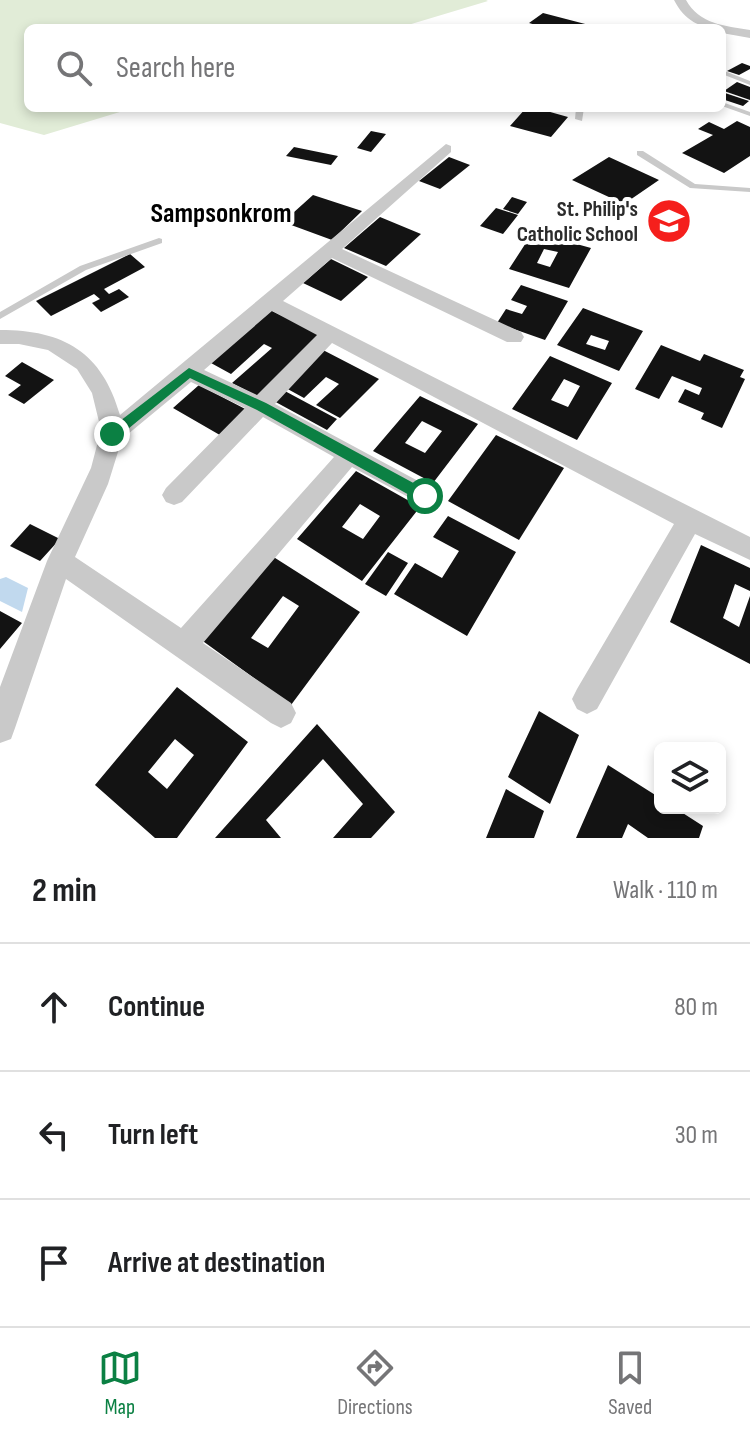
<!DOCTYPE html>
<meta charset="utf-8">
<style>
body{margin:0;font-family:"Sofia Sans Condensed",sans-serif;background:#f6f6f6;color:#202124}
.controls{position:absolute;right:24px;bottom:24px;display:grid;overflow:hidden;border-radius:12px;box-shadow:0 4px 12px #0003}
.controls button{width:72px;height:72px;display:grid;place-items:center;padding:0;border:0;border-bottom:2px solid #e0e0e0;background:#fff;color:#202124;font:40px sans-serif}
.stop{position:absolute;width:24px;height:24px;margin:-18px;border:6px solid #0b8043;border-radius:50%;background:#fff}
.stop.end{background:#0b8043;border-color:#fff;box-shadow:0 2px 8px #0008}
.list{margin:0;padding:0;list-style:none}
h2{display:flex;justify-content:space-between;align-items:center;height:104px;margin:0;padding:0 32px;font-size:34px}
h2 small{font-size:26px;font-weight:400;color:#757577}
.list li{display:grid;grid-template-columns:52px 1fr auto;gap:24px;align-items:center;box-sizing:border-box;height:128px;padding:0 32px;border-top:2px solid #e0e0e0}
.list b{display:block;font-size:30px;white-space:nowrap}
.list em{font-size:26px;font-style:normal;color:#757577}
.icon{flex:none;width:44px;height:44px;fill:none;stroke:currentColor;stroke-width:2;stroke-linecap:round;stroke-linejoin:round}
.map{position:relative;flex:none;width:750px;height:838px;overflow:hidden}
.search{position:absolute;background:#fff;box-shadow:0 4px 12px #0003;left:24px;right:24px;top:24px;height:88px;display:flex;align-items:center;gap:20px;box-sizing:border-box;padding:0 28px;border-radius:12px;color:#757577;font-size:30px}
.sheet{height:488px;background:#fff}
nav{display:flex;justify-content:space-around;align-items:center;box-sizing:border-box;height:112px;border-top:2px solid #e0e0e0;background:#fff;font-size:22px;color:#757577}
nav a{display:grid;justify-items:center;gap:4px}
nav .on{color:#0b8043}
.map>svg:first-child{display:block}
.green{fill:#e1ecd7}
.water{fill:#c1d9ee}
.building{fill:#131313;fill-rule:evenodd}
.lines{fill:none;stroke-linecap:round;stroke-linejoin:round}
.service{fill:#c9c9c9;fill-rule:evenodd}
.minor{fill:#c9c9c9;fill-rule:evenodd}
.route{fill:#0b8043}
.labels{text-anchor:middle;stroke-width:8;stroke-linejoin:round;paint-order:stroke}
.far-poi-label{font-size:22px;font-weight:bold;fill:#2c2c2c;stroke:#fff;text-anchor:end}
.far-district-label{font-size:28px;font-weight:bold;fill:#000;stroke:#fff}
</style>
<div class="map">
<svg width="750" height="838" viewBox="0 0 750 838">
<rect width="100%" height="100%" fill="#fff"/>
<path class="green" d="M0,0H486L488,1L398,28H28V108H133L44,135L0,123Z"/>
<path class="water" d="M6,577L28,588L22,612L0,601V579Z"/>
<path class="building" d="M543,13L589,25L585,28H546L529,23Z
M742,63L750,66V69L739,75L727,71Z
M737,82L750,87V100L724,91Z
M722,92L749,101L743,106L722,99Z
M526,108H536L568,117L551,137L510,126Z
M737,121L750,127V156L724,173L682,153L713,135L698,129L709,122L724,129Z
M371,131L386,134L371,152L357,148Z
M294,147L338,156L331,165L286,156Z
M449,157L470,165L440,189L419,181Z
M609,157L659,180L624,204L572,180Z
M313,195L362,211L332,240L283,222Z
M512,197L527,202L518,214L503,209Z
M496,208L518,215L503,234L480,226Z
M380,217L421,234L386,266L344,248Z
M533,232L591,248L569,288L509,269ZM544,249L558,252L550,267L537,263Z
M130,254L145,267L104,289L109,294L119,289L129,297L101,312L92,303L100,299L94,294L51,316L36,301Z
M331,259L368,277L341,301L303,283Z
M521,285L568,301L545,340L497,323L506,309L522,314L527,306L511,300Z
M583,308L643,331L619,371L557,345ZM591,335L609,341L605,350L586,344Z
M270,310L320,334L257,396L232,383L272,348L264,344L231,374L211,363Z
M661,345L700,361L704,354L744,370L740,377L745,379L722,428L701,419L704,413L678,402L685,389L699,395L702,388L672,376L659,399L635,389Z
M323,350L379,379L340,418L316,405L339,384L326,377L304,398L284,387Z
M550,356L612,383L577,440L512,409ZM564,379L580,386L568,407L551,400Z
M22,362L54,380L24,404L8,395L21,385L5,376Z
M199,385L251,412L225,438L173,408Z
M283,390L337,419L327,430L272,400Z
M420,396L478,424L433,483L373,451ZM422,421L442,431L425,453L405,443Z
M496,435L564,468L519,540L448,501Z
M356,471L420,507L362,581L297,539ZM360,504L380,516L363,539L342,527Z
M448,516L516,552L467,636L394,594L415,563L442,578L459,551L433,537Z
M30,524L60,539L40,561L10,546Z
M701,545L750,568V591L735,584L723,618L739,627L750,596V664L670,622Z
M388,552L408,563L386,596L365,584Z
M272,556L360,612L291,705L200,639ZM283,596L299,606L268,648L251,638Z
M0,611L22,623L0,649Z
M177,687L248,742L177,838H155L95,785ZM175,739L194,755L167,789L148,772Z
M539,711L579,735L550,804L508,777Z
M317,724L395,812L371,838H333L363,804L323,759L266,820L281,838H215Z
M608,765L660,798V808H675L703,826L699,838H648L628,824L622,838H576Z
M506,789L544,811L534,838H486Z"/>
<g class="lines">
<path class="service" d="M722,70L750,81V85L722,74Z
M722,102L750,112V116L722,106Z
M576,108H584L582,121L575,119Z
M637,151H643L695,184L750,188V192L690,188L637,155Z
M159,238L162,239V243L86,270L0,319V312L80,266Z"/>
<path class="minor" d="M674,0H686C699,24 725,26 750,30V38L722,33V28C699,28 685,21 674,0Z
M446,144L451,146V152L342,249L521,332L524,337L521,342H507L332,258L283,301L750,537V560L695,534L597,709L587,714L577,709L572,699L577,689L674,524L332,343L275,404L433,489L437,496L433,503L425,506L352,467L203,643L291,703L296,713L291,723L281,728L271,723L66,579L15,728L11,739L0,743V687L47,561L91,468L101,430L92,393L77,369L48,350L19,344H0V330C64,330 102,352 120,415ZM272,311L317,335L257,395L204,370ZM191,382L245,408L166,488L162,495L166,502L174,505L182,502L263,417L334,457L181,628L75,557L108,484L122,439Z"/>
</g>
<path class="route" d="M189,368L266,403L430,492V501H420L257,410L190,378L117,438H107V431Z"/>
<defs>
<g id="school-disc" transform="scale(2.3)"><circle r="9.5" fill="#f51f1c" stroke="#fff"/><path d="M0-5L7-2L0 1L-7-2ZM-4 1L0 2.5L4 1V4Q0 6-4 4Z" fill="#fff"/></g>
</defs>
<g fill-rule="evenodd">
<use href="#school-disc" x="669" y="221"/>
</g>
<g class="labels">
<g class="far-poi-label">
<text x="638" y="216">St. Philip's<tspan x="638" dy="25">Catholic School</tspan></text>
</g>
<g class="far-district-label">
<text x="221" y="222">Sampsonkrom</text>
</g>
</g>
</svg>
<div class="controls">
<button><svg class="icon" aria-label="layers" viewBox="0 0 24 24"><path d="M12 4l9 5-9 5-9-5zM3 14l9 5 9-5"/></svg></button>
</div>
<div class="stop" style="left:425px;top:496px"></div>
<div class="stop end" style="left:112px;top:434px"></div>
<div class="search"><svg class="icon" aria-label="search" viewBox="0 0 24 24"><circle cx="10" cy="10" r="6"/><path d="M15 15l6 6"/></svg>Search here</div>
</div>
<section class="sheet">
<h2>2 min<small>Walk · 110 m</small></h2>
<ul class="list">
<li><svg class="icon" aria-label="ahead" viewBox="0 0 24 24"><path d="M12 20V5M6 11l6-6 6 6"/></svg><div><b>Continue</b></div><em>80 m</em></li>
<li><svg class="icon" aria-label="left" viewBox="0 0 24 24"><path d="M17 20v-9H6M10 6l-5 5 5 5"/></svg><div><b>Turn left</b></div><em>30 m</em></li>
<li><svg class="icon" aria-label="arrive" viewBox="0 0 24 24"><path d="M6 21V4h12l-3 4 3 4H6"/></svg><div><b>Arrive at destination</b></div></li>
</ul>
</section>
<nav>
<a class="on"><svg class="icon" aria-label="map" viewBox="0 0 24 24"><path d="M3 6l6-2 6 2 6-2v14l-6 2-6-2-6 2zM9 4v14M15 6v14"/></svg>Map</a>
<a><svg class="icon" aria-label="directions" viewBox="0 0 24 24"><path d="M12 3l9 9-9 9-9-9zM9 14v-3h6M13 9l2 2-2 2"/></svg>Directions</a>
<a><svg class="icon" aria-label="saved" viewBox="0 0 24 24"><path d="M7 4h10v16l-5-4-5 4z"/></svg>Saved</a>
</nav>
